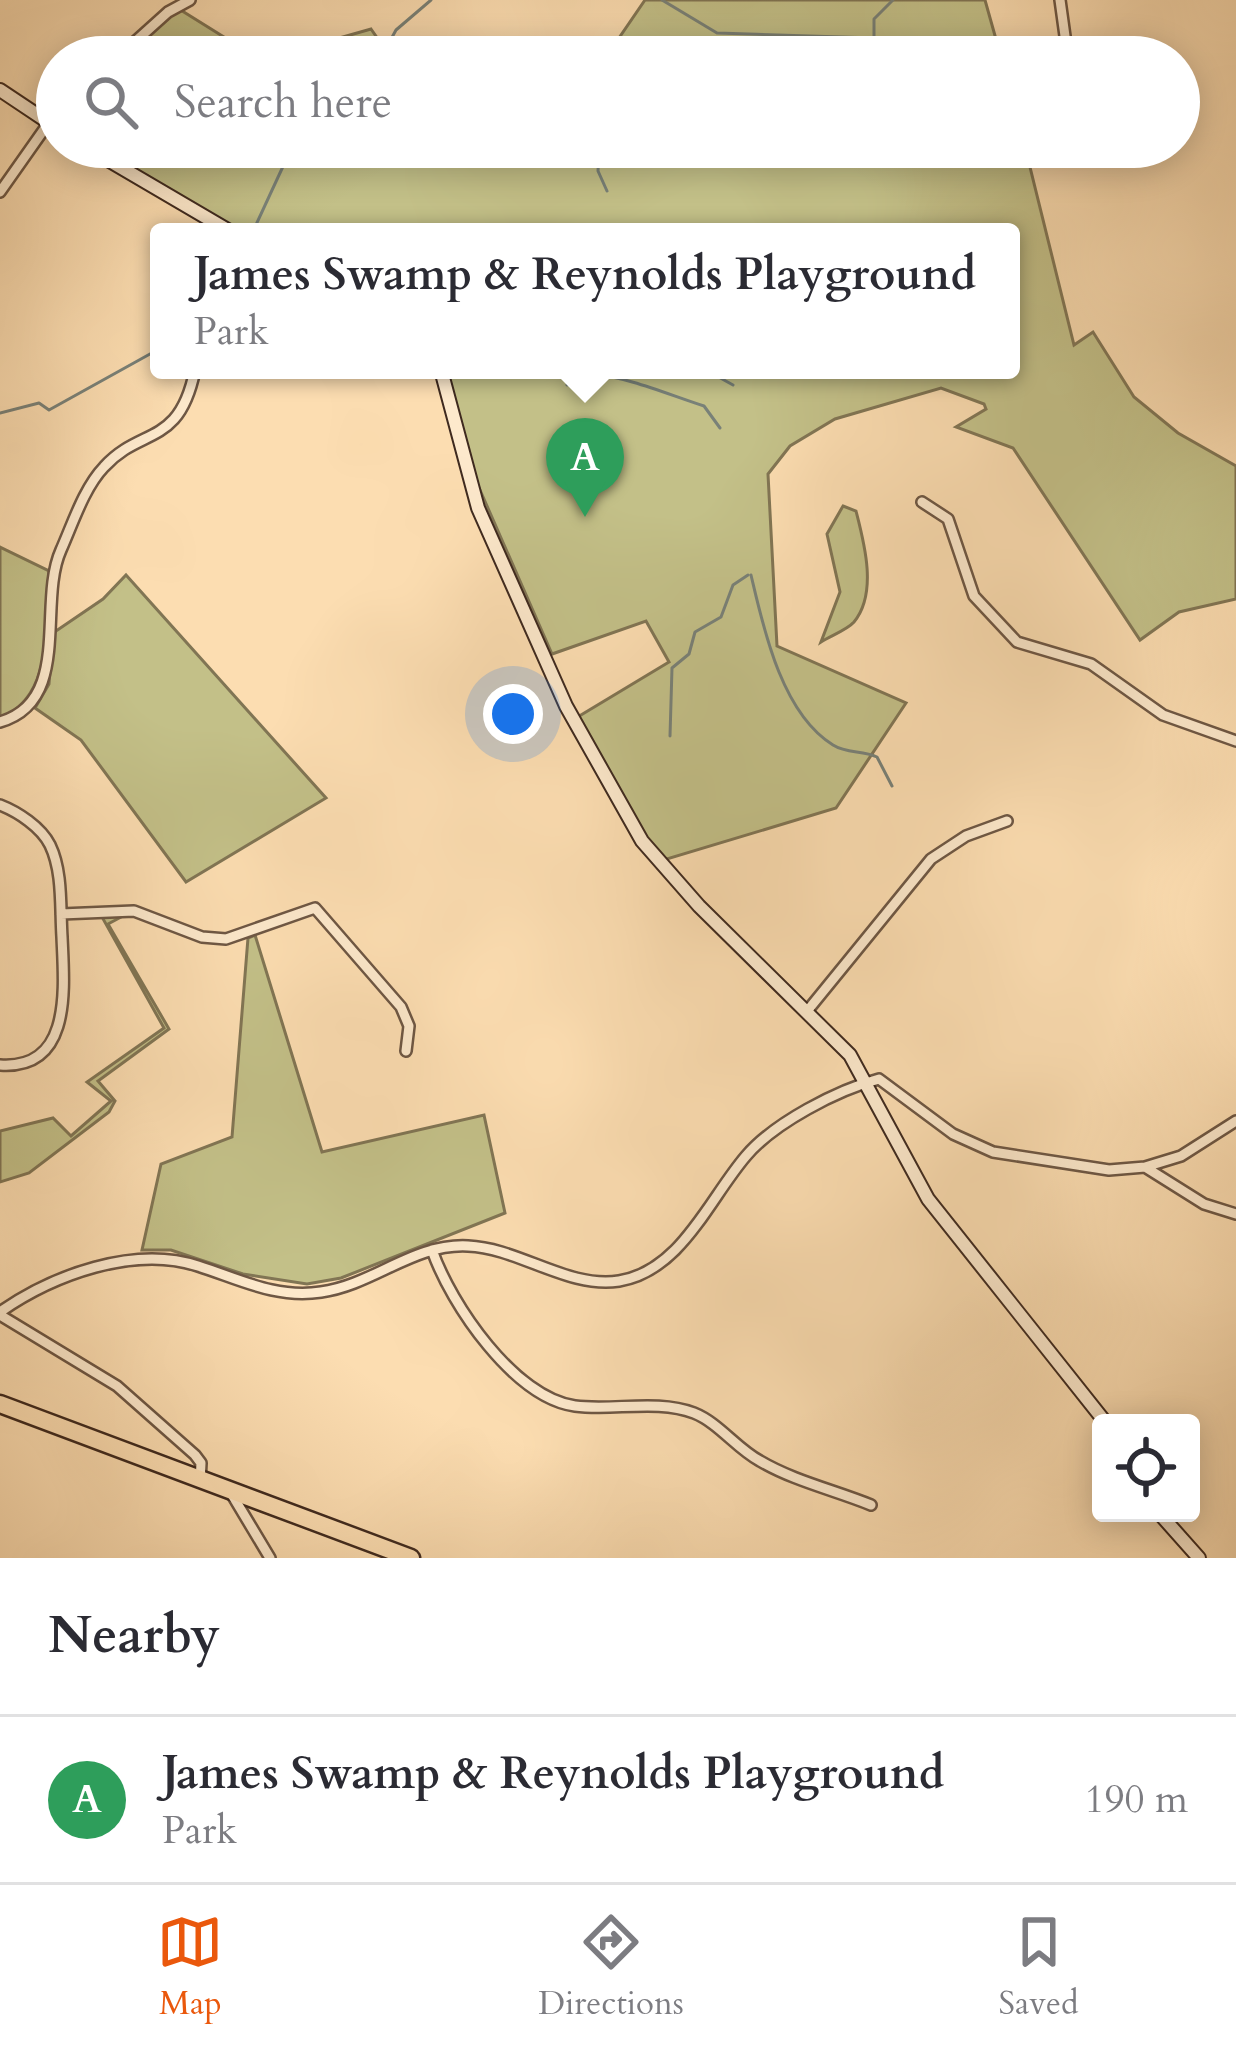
<!DOCTYPE html>
<style>
body{margin:0;font-family:Cardo,serif;background:#f2f2f3;color:#2b2b33}
.controls{position:absolute;right:36px;bottom:36px;display:grid;overflow:hidden;border-radius:12px;box-shadow:0 6px 30px #0003}
.controls button{width:108px;height:108px;display:grid;place-items:center;padding:0;border:0;border-bottom:3px solid #e1e1e2;background:#fff;color:#2b2b33;font:60px sans-serif}
.you{position:absolute;left:513px;top:714px;width:42px;height:42px;margin:-30px;border:9px solid #fff;border-radius:50%;background:#1a73e8;box-shadow:0 0 0 18px #1a73e833}
.badge{display:grid;place-items:center;width:78px;height:78px;border-radius:50%;background:#ea580c;color:#fff;font-size:39px;font-weight:700}
.pin{position:absolute;translate:-50% -99px;filter:drop-shadow(0 3px 6px #0008)}
.pin::after{content:'';position:absolute;top:63px;width:42px;height:36px;background:inherit;clip-path:polygon(0 0,100% 0,50% 100%)}
.popup{position:absolute;left:150px;top:223px;width:870px;height:156px;box-sizing:border-box;display:grid;place-content:center;border-radius:12px;background:#fff;filter:drop-shadow(0 3px 9px #0005);font-size:39px;white-space:nowrap;color:#7c7c81}
.popup b{font-size:45px;color:#2b2b33}
.popup::after{content:'';position:absolute;left:50%;top:100%;margin-left:-24px;border:24px solid transparent;border-top-color:#fff}
.list{margin:0;padding:0;list-style:none}
h2{display:flex;justify-content:space-between;align-items:center;height:156px;margin:0;padding:0 48px;font-size:51px}
h2 small{font-size:39px;font-weight:400;color:#7c7c81}
.list li{display:grid;grid-template-columns:78px 1fr auto;gap:36px;align-items:center;box-sizing:border-box;height:168px;padding:0 48px;border-top:3px solid #e1e1e2}
.list b{display:block;font-size:45px;white-space:nowrap}
.list p{margin:0;font-size:39px;white-space:nowrap;color:#7c7c81}
.list em{font-size:39px;font-style:normal;color:#7c7c81}
.icon{flex:none;width:66px;height:66px;fill:none;stroke:currentColor;stroke-width:2;stroke-linecap:round;stroke-linejoin:round}
.map{position:relative;flex:none;width:1236px;height:1558px;overflow:hidden}
.search{position:absolute;background:#fff;box-shadow:0 6px 30px #0003;left:36px;right:36px;top:36px;height:132px;display:flex;align-items:center;gap:30px;box-sizing:border-box;padding:0 42px;border-radius:66px;color:#7c7c81;font-size:45px}
.sheet{height:324px;background:#fff}
nav{display:flex;justify-content:space-around;align-items:center;box-sizing:border-box;height:168px;border-top:3px solid #e1e1e2;background:#fff;font-size:33px;color:#7c7c81}
nav a{display:grid;justify-items:center;gap:6px}
nav .on{color:#ea580c}
.map>svg:first-child{display:block}
.green{fill:#c3c088;stroke:#817554;stroke-width:3}
.lines{fill:none;stroke-linecap:round;stroke-linejoin:round}
.stream{stroke:#798178;stroke-width:3}
.street-casing{stroke:#6e5744;stroke-width:14}
.secondary-casing{stroke:#3f2a1f;stroke-width:16}
.highway-casing{stroke:#3f2a1f;stroke-width:21}
.street{stroke:#fde9cc;stroke-width:9}
.secondary{stroke:#fde9cc;stroke-width:12}
.highway{stroke:#fcddb1;stroke-width:16}
</style>
<div class="map">
<svg width="1236" height="1558" viewBox="0 0 1236 1558">
<rect width="100%" height="100%" fill="#fcddb1"/>
<filter id="stains"><feTurbulence type="fractalNoise" baseFrequency=".00167" numOctaves="4"/><feColorMatrix values="0 0 0 0 .2 0 0 0 0 .09 0 0 0 0 .02 0 0 0 .5 -.17"/></filter>
<radialGradient id="worn" r=".72"><stop offset=".6" stop-color="#630" stop-opacity="0"/><stop offset="1" stop-color="#630" stop-opacity=".3"/></radialGradient>
<path class="green" d="M645,0H985L1001,57H606Z
M179,9L256,57H121Z
M371,29L380,42L379,51L389,46L406,57H305L336,39Z
M97,147H1025L1074,345L1093,332L1134,397L1178,433L1236,466V599L1179,612L1140,640L1013,448L956,427L986,409L984,404L941,388L835,419L790,446L768,474L777,646L906,703L836,808L667,859L655,854L576,718L669,662L646,621L552,654L469,465L447,370H1011V232H245L197,211Z
M843,506L856,511C864,542 878,593 854,622C847,630 830,636 821,642L840,592L827,534Z
M0,547L49,571C45,620 55,697 0,718Z
M126,575L326,798L186,882L81,740L35,708L49,684L53,633L103,599Z
M123,916L108,924L169,1029L98,1081L115,1101L109,1112L29,1173L0,1182V1131L53,1118L71,1136L111,1101L87,1082L164,1028L102,917Z
M255,935L322,1152L484,1115L505,1213L341,1278L307,1284L243,1274L171,1250H142L161,1164L232,1137L248,938Z"/>
<g class="lines">
<path class="stream" d="M662,0L717,33L874,38V19L893,0
M354,57L366,45L384,52L396,30L431,0
M352,147L355,162
M599,147L598,171L607,191
M254,229L292,147
M706,370L733,385
M567,385L588,373C631,378 664,393 704,406L720,428
M0,413L39,403L49,410L159,349
M751,575C763,626 781,713 833,745C847,754 862,750 877,757L892,786
M670,736L672,668L689,654L695,632L721,617L733,585L748,575"/>
<g class="street-casing">
<path id="street" d="M1060,0L1065,36
M118,57L168,12L190,0
M0,192L57,111
M922,502L948,519L974,596L1017,642L1091,664L1163,715L1236,741
M0,722C73,701 37,603 61,550C73,523 84,488 104,467C141,426 179,448 195,370
M0,805C18,812 41,827 50,845C63,872 60,907 62,937C64,987 73,1070 0,1065
M61,914L134,911L202,937L226,939L315,908L401,1007L409,1026L406,1051
M808,1010L931,859L966,836L1007,821
M1145,1167L1181,1156L1236,1121
M432,1250C451,1305 515,1398 575,1406C613,1411 657,1399 694,1413C719,1423 736,1448 760,1461C794,1481 834,1490 871,1505
M0,1312C53,1275 134,1245 198,1266C239,1279 276,1299 321,1292C373,1285 414,1243 468,1246C519,1248 568,1289 619,1281C681,1271 709,1199 746,1156C774,1123 837,1090 879,1079L953,1134L993,1152L1109,1170L1145,1167L1204,1204L1236,1214
M0,1315L117,1386L195,1455L201,1463L200,1482
M231,1493L270,1558"/>
</g>
<g class="secondary-casing">
<path id="secondary" d="M0,90L57,128
M86,147L231,232
M441,370L478,508L566,706L642,841L699,906L850,1055L928,1199L1106,1423
M1159,1513L1199,1558"/>
</g>
<g class="highway-casing">
<path id="highway" d="M0,1404L411,1558"/>
</g>
<use href="#street" class="street"/>
<use href="#secondary" class="secondary"/>
<use href="#highway" class="highway"/>
</g>
<rect width="100%" height="100%" filter="url(#stains)"/>
<rect width="100%" height="100%" fill="url(#worn)"/>
</svg>
<div class="controls">
<button><svg class="icon" aria-label="locate" viewBox="0 0 24 24"><circle cx="12" cy="12" r="6"/><path d="M12 2v4M12 18v4M2 12h4M18 12h4"/></svg></button>
</div>
<div class="you"></div>
<div class="pin badge" style="left:585px;top:517px;background:#2e9e5b">A</div>
<div class="popup"><b>James Swamp &amp; Reynolds Playground</b>Park</div>
<div class="search"><svg class="icon" aria-label="search" viewBox="0 0 24 24"><circle cx="10" cy="10" r="6"/><path d="M15 15l6 6"/></svg>Search here</div>
</div>
<section class="sheet">
<h2>Nearby<small></small></h2>
<ul class="list">
<li><span class="badge" style="background:#2e9e5b">A</span><div><b>James Swamp &amp; Reynolds Playground</b><p>Park</p></div><em>190 m</em></li>
</ul>
</section>
<nav>
<a class="on"><svg class="icon" aria-label="map" viewBox="0 0 24 24"><path d="M3 6l6-2 6 2 6-2v14l-6 2-6-2-6 2zM9 4v14M15 6v14"/></svg>Map</a>
<a><svg class="icon" aria-label="directions" viewBox="0 0 24 24"><path d="M12 3l9 9-9 9-9-9zM9 14v-3h6M13 9l2 2-2 2"/></svg>Directions</a>
<a><svg class="icon" aria-label="saved" viewBox="0 0 24 24"><path d="M7 4h10v16l-5-4-5 4z"/></svg>Saved</a>
</nav>
